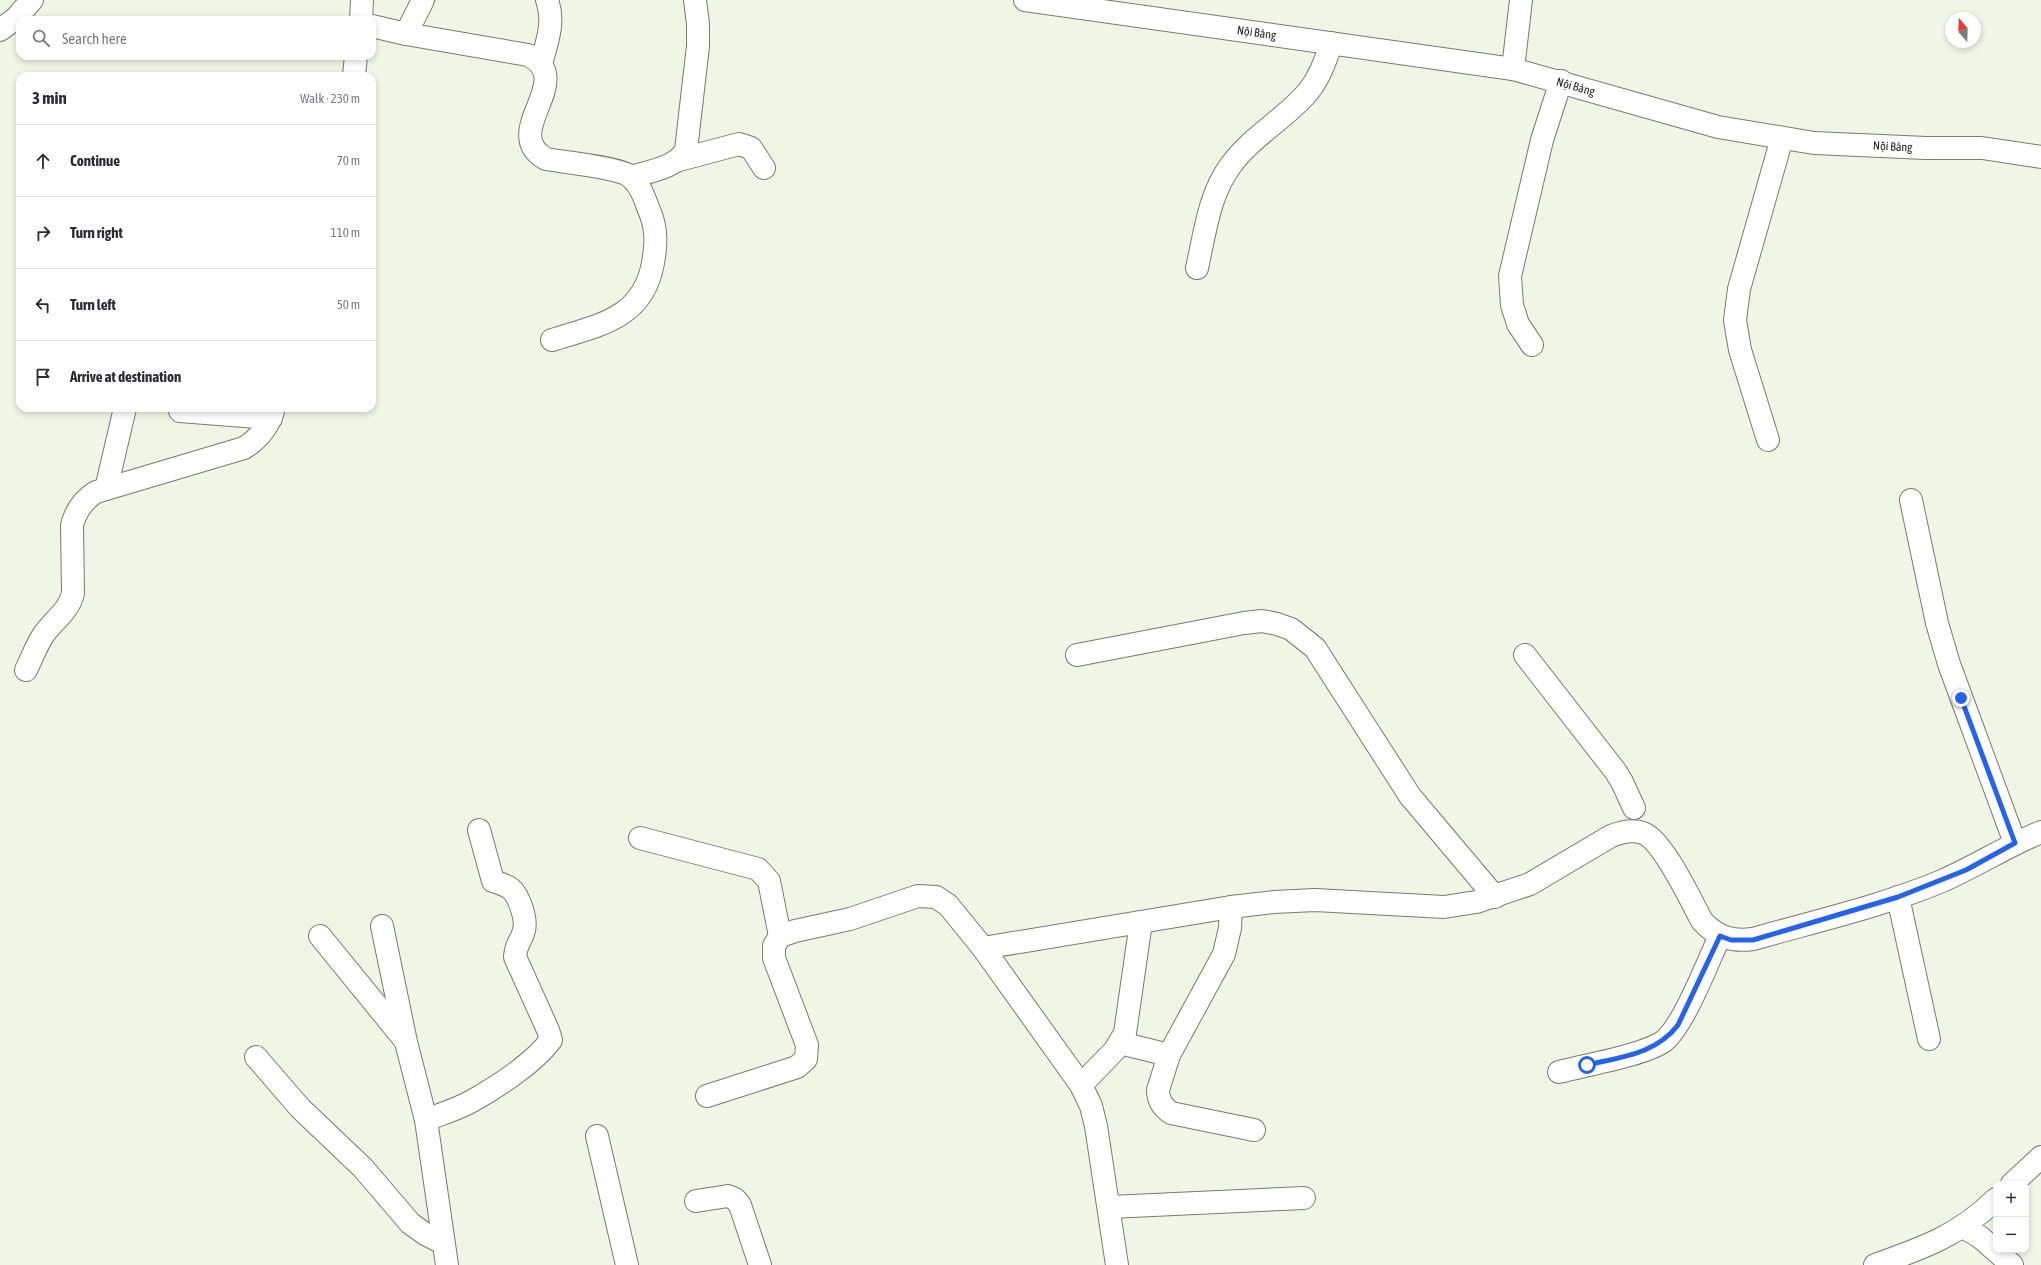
<!DOCTYPE html>
<meta charset="utf-8">
<style>
body{margin:0;font-family:"Asap Condensed",sans-serif;background:#f7f7f7;color:#2b2b33}
.controls{position:absolute;right:12px;bottom:12px;display:grid;overflow:hidden;border-radius:8px;box-shadow:0 2px 6px #0003}
.controls button{width:36px;height:36px;display:grid;place-items:center;padding:0;border:0;border-bottom:1px solid #e1e1e2;background:#fff;color:#2b2b33;font:20px sans-serif}
.compass{position:absolute;left:1945px;top:12px;width:36px;height:36px;border-radius:50%;background:#fff;box-shadow:0 2px 6px #0003;rotate:341deg}
.stop{position:absolute;width:12px;height:12px;margin:-9px;border:3px solid #2563eb;border-radius:50%;background:#fff}
.stop.end{background:#2563eb;border-color:#fff;box-shadow:0 1px 4px #0008}
.list{margin:0;padding:0;list-style:none}
h2{display:flex;justify-content:space-between;align-items:center;height:52px;margin:0;padding:0 16px;font-size:17px}
h2 small{font-size:13px;font-weight:400;color:#7c7c81}
.list li{display:grid;grid-template-columns:26px 1fr auto;gap:12px;align-items:center;box-sizing:border-box;height:72px;padding:0 16px;border-top:1px solid #e1e1e2}
.list b{display:block;font-size:15px;white-space:nowrap}
.list em{font-size:13px;font-style:normal;color:#7c7c81}
.icon{flex:none;width:22px;height:22px;fill:none;stroke:currentColor;stroke-width:2;stroke-linecap:round;stroke-linejoin:round}
.map{position:relative;flex:none;width:2041px;height:1265px;overflow:hidden}
.search{position:absolute;background:#fff;box-shadow:0 2px 6px #0003;left:16px;top:16px;width:360px;height:44px;display:flex;align-items:center;gap:10px;box-sizing:border-box;padding:0 14px;border-radius:12px;color:#7c7c81;font-size:15px}
.panel{position:absolute;background:#fff;box-shadow:0 2px 6px #0003;left:16px;top:72px;width:360px;height:340px;border-radius:12px}
.map>svg:first-child{display:block}
.lines{fill:none;stroke-linecap:round;stroke-linejoin:round}
.minor-casing{stroke:#777c6c;stroke-width:24}
.minor{stroke:#fff;stroke-width:22}
.route{stroke:#2563eb;stroke-width:5}
.labels{text-anchor:middle;stroke-width:4;stroke-linejoin:round;paint-order:stroke}
.street-label{font-size:12px;fill:#262821;stroke:#f0f6e5}
</style>
<div class="map">
<svg width="2041" height="1265" viewBox="0 0 2041 1265">
<rect width="100%" height="100%" fill="#f0f6e5"/>
<g class="lines">
<g class="minor-casing">
<g id="minor">
<path id="s1" d="M1025,0L1513,69L1718,127L1814,143L1926,148H1982L2041,157"/>
<path d="M361,20L362,0"/>
<path d="M372,26L406,34L528,55C579,80 498,132 546,159C564,162 612,167 626,174C641,182 645,201 651,215C657,231 656,246 653,263C643,319 599,325 552,340"/>
<path d="M0,30L15,19L32,0"/>
<path d="M406,34L423,0"/>
<path d="M541,64C547,42 555,22 547,0"/>
<path d="M1513,69L1521,0"/>
<path d="M354,76L356,56"/>
<path d="M679,160L739,144L751,148L764,168"/>
<path d="M631,177C650,171 676,168 686,150L698,46V24L695,0"/>
<path d="M1197,268C1205,233 1209,194 1231,165C1252,136 1285,119 1308,92C1320,77 1326,61 1331,43"/>
<path d="M1532,345L1518,324L1512,305L1510,276L1542,140L1561,81"/>
<path d="M180,411L271,418"/>
<path d="M1768,440L1740,350L1735,320L1739,289L1782,138"/>
<path d="M106,489L125,408"/>
<path d="M1911,500L1937,623L1949,664L2015,843"/>
<path d="M1077,655L1244,623L1262,621L1277,624L1291,629L1315,648L1410,796L1495,897"/>
<path d="M1525,655L1616,772L1622,782L1634,808"/>
<path d="M26,670C32,658 37,644 44,634C55,619 69,611 73,593L72,525C76,510 83,500 96,492L244,448C260,438 269,426 274,408"/>
<path d="M640,838L758,869L769,881L780,936"/>
<path d="M1898,897L1929,1039"/>
<path d="M1231,907L1230,928L1224,954L1169,1055L1158,1090C1158,1100 1162,1107 1171,1113L1254,1130"/>
<path d="M382,926L406,1042L426,1120L447,1265"/>
<path d="M320,936L404,1039"/>
<path d="M983,948L1231,907L1274,902L1315,900L1444,907L1476,902L1530,884L1611,836C1621,832 1632,829 1643,833C1663,840 1691,901 1702,921C1717,937 1732,942 1753,939C1816,921 1882,906 1942,881C1976,866 2007,846 2041,832"/>
<path d="M1120,1043L1169,1055"/>
<path d="M256,1057L300,1108L363,1168L410,1223L425,1234L443,1243"/>
<path d="M1559,1072C1585,1065 1645,1055 1664,1041C1684,1025 1708,961 1720,936"/>
<path d="M1081,1085L1115,1050L1125,1033L1141,922"/>
<path d="M707,1096L797,1067L806,1059L807,1045L774,958V946L780,936L795,931L850,919L918,896L936,897L948,905L983,948L1081,1085L1091,1106L1096,1126L1117,1265"/>
<path d="M426,1120C441,1114 458,1109 472,1101C497,1087 534,1063 551,1040L548,1030L515,957C516,942 522,941 524,930C527,919 519,896 511,889C506,885 499,883 493,881L479,830"/>
<path d="M597,1136L627,1265"/>
<path d="M2012,1184L2041,1157"/>
<path d="M696,1201L728,1196L735,1199L740,1205L760,1265"/>
<path d="M1110,1207L1304,1198"/>
<path d="M1963,1227L1980,1237L2012,1265"/>
<path d="M1875,1265C1923,1248 1958,1236 1996,1199"/>
</g>
</g>
<use href="#minor" class="minor"/>
</g>
<g class="lines">
<path class="route" d="M1587,1065C1621,1057 1656,1054 1678,1025L1720,936L1731,940H1753L1898,897L1966,870L2015,843L1961,698"/>
</g>
<g class="labels">
<g class="street-label">
<text dy="4" stroke="none"><textPath href="#s1" startOffset="234">Nội Bàng</textPath></text>
<text dy="4" stroke="none"><textPath href="#s1" startOffset="558">Nội Bàng</textPath></text>
<text dy="4" stroke="none"><textPath href="#s1" startOffset="882">Nội Bàng</textPath></text>
</g>
</g>
</svg>
<div class="controls">
<button>+</button>
<button>−</button>
</div>
<svg class="compass" viewBox="-18 -18 36 36"><path d="M0-13l5 13h-10z" fill="#e53935"/><path d="M0 13l5-13h-10z" fill="#7c7c81"/></svg>
<div class="stop" style="left:1587px;top:1065px"></div>
<div class="stop end" style="left:1961px;top:698px"></div>
<div class="search"><svg class="icon" aria-label="search" viewBox="0 0 24 24"><circle cx="10" cy="10" r="6"/><path d="M15 15l6 6"/></svg>Search here</div>
<section class="panel">
<h2>3 min<small>Walk · 230 m</small></h2>
<ul class="list">
<li><svg class="icon" aria-label="ahead" viewBox="0 0 24 24"><path d="M12 20V5M6 11l6-6 6 6"/></svg><div><b>Continue</b></div><em>70 m</em></li>
<li><svg class="icon" aria-label="right" viewBox="0 0 24 24"><path d="M7 20v-9h11M14 6l5 5-5 5"/></svg><div><b>Turn right</b></div><em>110 m</em></li>
<li><svg class="icon" aria-label="left" viewBox="0 0 24 24"><path d="M17 20v-9H6M10 6l-5 5 5 5"/></svg><div><b>Turn left</b></div><em>50 m</em></li>
<li><svg class="icon" aria-label="arrive" viewBox="0 0 24 24"><path d="M6 21V4h12l-3 4 3 4H6"/></svg><div><b>Arrive at destination</b></div></li>
</ul>
</section>
</div>
